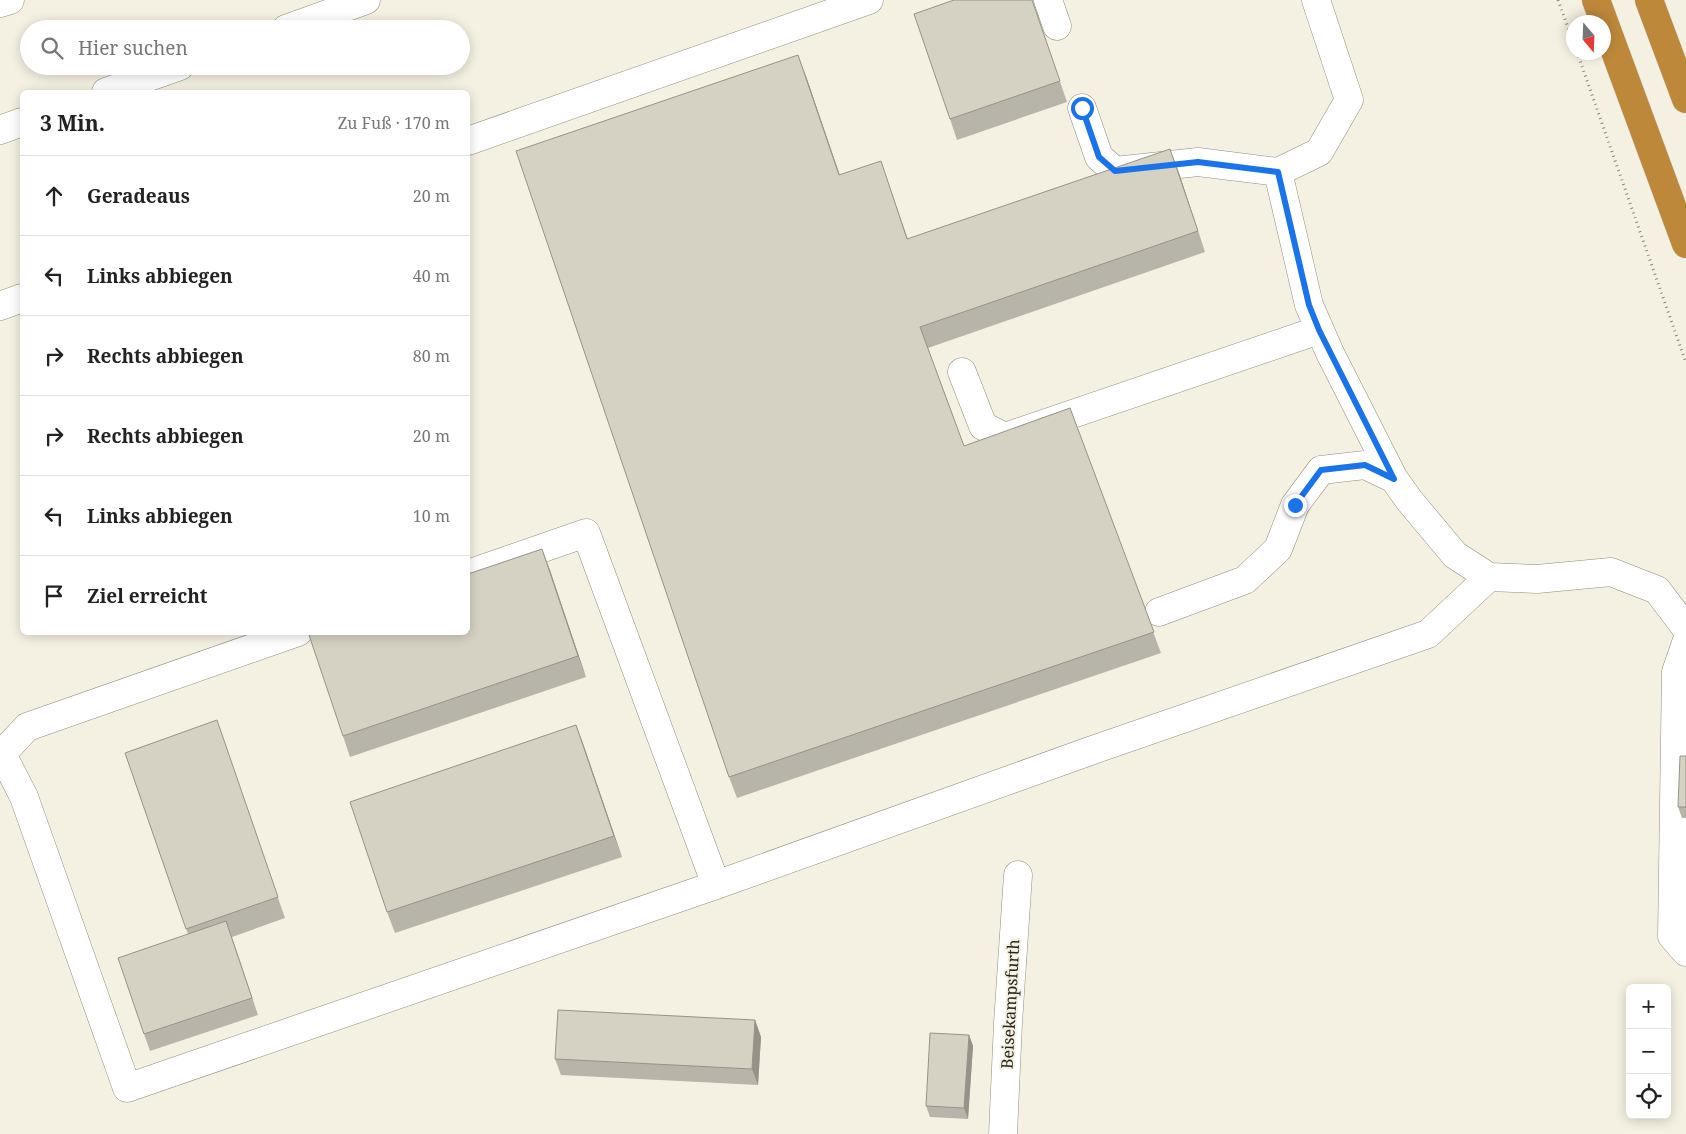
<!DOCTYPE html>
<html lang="de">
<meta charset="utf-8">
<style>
body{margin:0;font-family:"Noto Serif",serif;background:#f6f6f6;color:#222}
.controls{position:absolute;right:15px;bottom:15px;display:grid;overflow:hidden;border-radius:8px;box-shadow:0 2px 12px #0003}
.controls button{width:45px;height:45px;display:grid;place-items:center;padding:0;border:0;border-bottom:1px solid #e0e0e0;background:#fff;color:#222;font:25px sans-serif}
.compass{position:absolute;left:1566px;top:15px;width:45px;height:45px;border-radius:50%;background:#fff;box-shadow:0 2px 12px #0003;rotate:161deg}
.stop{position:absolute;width:15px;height:15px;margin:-11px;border:4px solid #1a73e8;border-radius:50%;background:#fff}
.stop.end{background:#1a73e8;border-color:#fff;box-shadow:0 1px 5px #0008}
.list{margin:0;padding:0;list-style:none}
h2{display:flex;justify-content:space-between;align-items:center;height:65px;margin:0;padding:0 20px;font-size:21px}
h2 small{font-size:16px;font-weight:400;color:#767676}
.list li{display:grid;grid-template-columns:32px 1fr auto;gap:15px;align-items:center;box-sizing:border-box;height:80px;padding:0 20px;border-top:1px solid #e0e0e0}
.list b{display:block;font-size:19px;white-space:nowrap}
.list em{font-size:16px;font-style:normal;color:#767676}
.icon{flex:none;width:28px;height:28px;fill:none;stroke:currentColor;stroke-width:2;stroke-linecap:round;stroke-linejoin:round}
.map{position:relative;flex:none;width:1686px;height:1134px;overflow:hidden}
.search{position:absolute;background:#fff;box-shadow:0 2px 12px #0003;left:20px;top:20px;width:450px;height:55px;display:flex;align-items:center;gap:12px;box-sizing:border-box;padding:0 18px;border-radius:28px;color:#767676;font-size:19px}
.panel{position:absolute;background:#fff;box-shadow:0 2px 12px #0003;left:20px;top:90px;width:450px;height:545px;border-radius:8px}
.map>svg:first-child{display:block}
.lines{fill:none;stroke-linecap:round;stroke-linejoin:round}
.minor-casing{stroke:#908d80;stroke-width:29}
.highway-casing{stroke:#d4d3d2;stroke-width:29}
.path{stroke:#8a887e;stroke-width:3;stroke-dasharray:1 4;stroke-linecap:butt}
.minor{stroke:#fff;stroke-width:28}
.highway{stroke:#be883b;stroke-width:28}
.wall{fill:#b7b5a9}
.shaded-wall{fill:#959389}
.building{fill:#d5d2c4;stroke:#959389}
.route{stroke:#1a73e8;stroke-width:6}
.labels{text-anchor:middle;stroke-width:4;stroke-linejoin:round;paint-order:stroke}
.street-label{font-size:16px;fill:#26251f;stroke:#f4f1e2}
</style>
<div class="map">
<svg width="1686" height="1134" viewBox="0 0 1686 1134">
<rect width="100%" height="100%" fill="#f4f1e2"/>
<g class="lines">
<g class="minor-casing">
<path id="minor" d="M1048,0L1057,26
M1316,0L1349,100L1319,152L1278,172L1309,305L1330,353L1394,479L1409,500L1455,555L1489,577
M0,3L10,0
M286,29L366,0
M106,92L180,66
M1082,108L1099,157L1115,171L1198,162L1278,172
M0,130L22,122
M468,141L869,0
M0,306L22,298
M962,372L983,426L1005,437L1319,330
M468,574L586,533L716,885
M1159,612L1245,580L1278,549L1295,505L1321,470L1365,465L1394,479
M1686,643L1676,672L1672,936L1686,952
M0,754H2L24,797L127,1088L716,885L1090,751L1428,634L1489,577L1537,579L1611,572L1657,590L1686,628
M2,754L27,727L298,632
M1003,1134L1008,1023L1018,875"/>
</g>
<g class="highway-casing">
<path id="highway" d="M1596,0L1686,244
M1649,0L1686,99"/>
</g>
<path class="path" d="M1558,0L1574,44
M1577,52L1686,363"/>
<use href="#minor" class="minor"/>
<use href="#highway" class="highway"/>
</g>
<path class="wall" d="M1032,0L1067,102L957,140L950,119Z
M806,76L839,175L888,182L908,239L1178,170L1205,252L928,348L964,446L1070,408L1161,653L737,798L729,777Z
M542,549L586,677L350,757L343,736Z
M576,725L622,857L395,933L387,912Z
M224,742L285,918L232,937L258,1015L150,1051L144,1034L188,934L125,753Z
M1686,756V818H1682L1678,807Z
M755,1020L761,1037L758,1085L561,1075L555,1059Z
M969,1035L973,1046L968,1119L930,1117L926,1106Z"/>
<path class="shaded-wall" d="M798,55L806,76L847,196L839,175Z
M1170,149L1178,170L1205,252L1198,231Z
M542,549L550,570L586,677L578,656Z
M576,725L584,746L622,857L614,836Z
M755,1020L761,1037L758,1085L752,1069Z
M969,1035L973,1046L968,1119L964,1108Z"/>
<path class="building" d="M954,0H1032L1060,81L950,119L914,14Z
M798,55L839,175L881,161L907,239L1170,149L1198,231L920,327L964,446L1070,408L1154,632L729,777L516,151Z
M542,549L578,656L343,736L308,632H468V574Z
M217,720L278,897L186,929L125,753Z
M576,725L614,836L387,912L350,802Z
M1680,756H1686V807H1678Z
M226,921L252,998L144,1034L118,958Z
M558,1010L755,1020L752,1069L555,1059Z
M930,1033L969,1035L964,1108L926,1106Z"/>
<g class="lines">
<path class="route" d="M1082,108L1099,157L1115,171L1198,162L1278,172L1309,305L1319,330L1394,479L1365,465L1321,470L1295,505"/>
</g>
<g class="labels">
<g class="street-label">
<text transform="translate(1010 1004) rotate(-87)" y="6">Beisekampsfurth</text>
</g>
</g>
</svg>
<div class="controls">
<button>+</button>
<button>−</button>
<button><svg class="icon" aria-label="locate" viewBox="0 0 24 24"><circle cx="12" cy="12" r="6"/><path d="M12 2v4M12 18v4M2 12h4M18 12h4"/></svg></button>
</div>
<svg class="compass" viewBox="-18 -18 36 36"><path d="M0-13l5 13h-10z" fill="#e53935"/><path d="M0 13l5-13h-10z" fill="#767676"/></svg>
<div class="stop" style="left:1082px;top:108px"></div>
<div class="stop end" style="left:1295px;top:505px"></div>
<div class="search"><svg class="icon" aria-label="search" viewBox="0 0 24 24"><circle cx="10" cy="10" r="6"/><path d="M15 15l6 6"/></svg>Hier suchen</div>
<section class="panel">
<h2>3 Min.<small>Zu Fuß · 170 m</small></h2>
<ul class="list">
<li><svg class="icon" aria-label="ahead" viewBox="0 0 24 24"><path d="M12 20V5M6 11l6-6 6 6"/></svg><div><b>Geradeaus</b></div><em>20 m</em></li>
<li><svg class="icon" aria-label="left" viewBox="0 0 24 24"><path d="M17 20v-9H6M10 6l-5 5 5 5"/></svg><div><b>Links abbiegen</b></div><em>40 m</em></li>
<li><svg class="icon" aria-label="right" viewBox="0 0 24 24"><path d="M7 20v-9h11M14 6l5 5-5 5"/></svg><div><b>Rechts abbiegen</b></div><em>80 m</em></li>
<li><svg class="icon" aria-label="right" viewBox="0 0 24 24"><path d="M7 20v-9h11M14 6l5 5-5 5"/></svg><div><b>Rechts abbiegen</b></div><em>20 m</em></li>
<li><svg class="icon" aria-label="left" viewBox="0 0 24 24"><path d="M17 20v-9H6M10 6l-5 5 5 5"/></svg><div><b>Links abbiegen</b></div><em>10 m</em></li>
<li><svg class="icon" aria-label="arrive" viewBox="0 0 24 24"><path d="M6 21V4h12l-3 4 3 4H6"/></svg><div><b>Ziel erreicht</b></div></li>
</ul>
</section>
</div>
